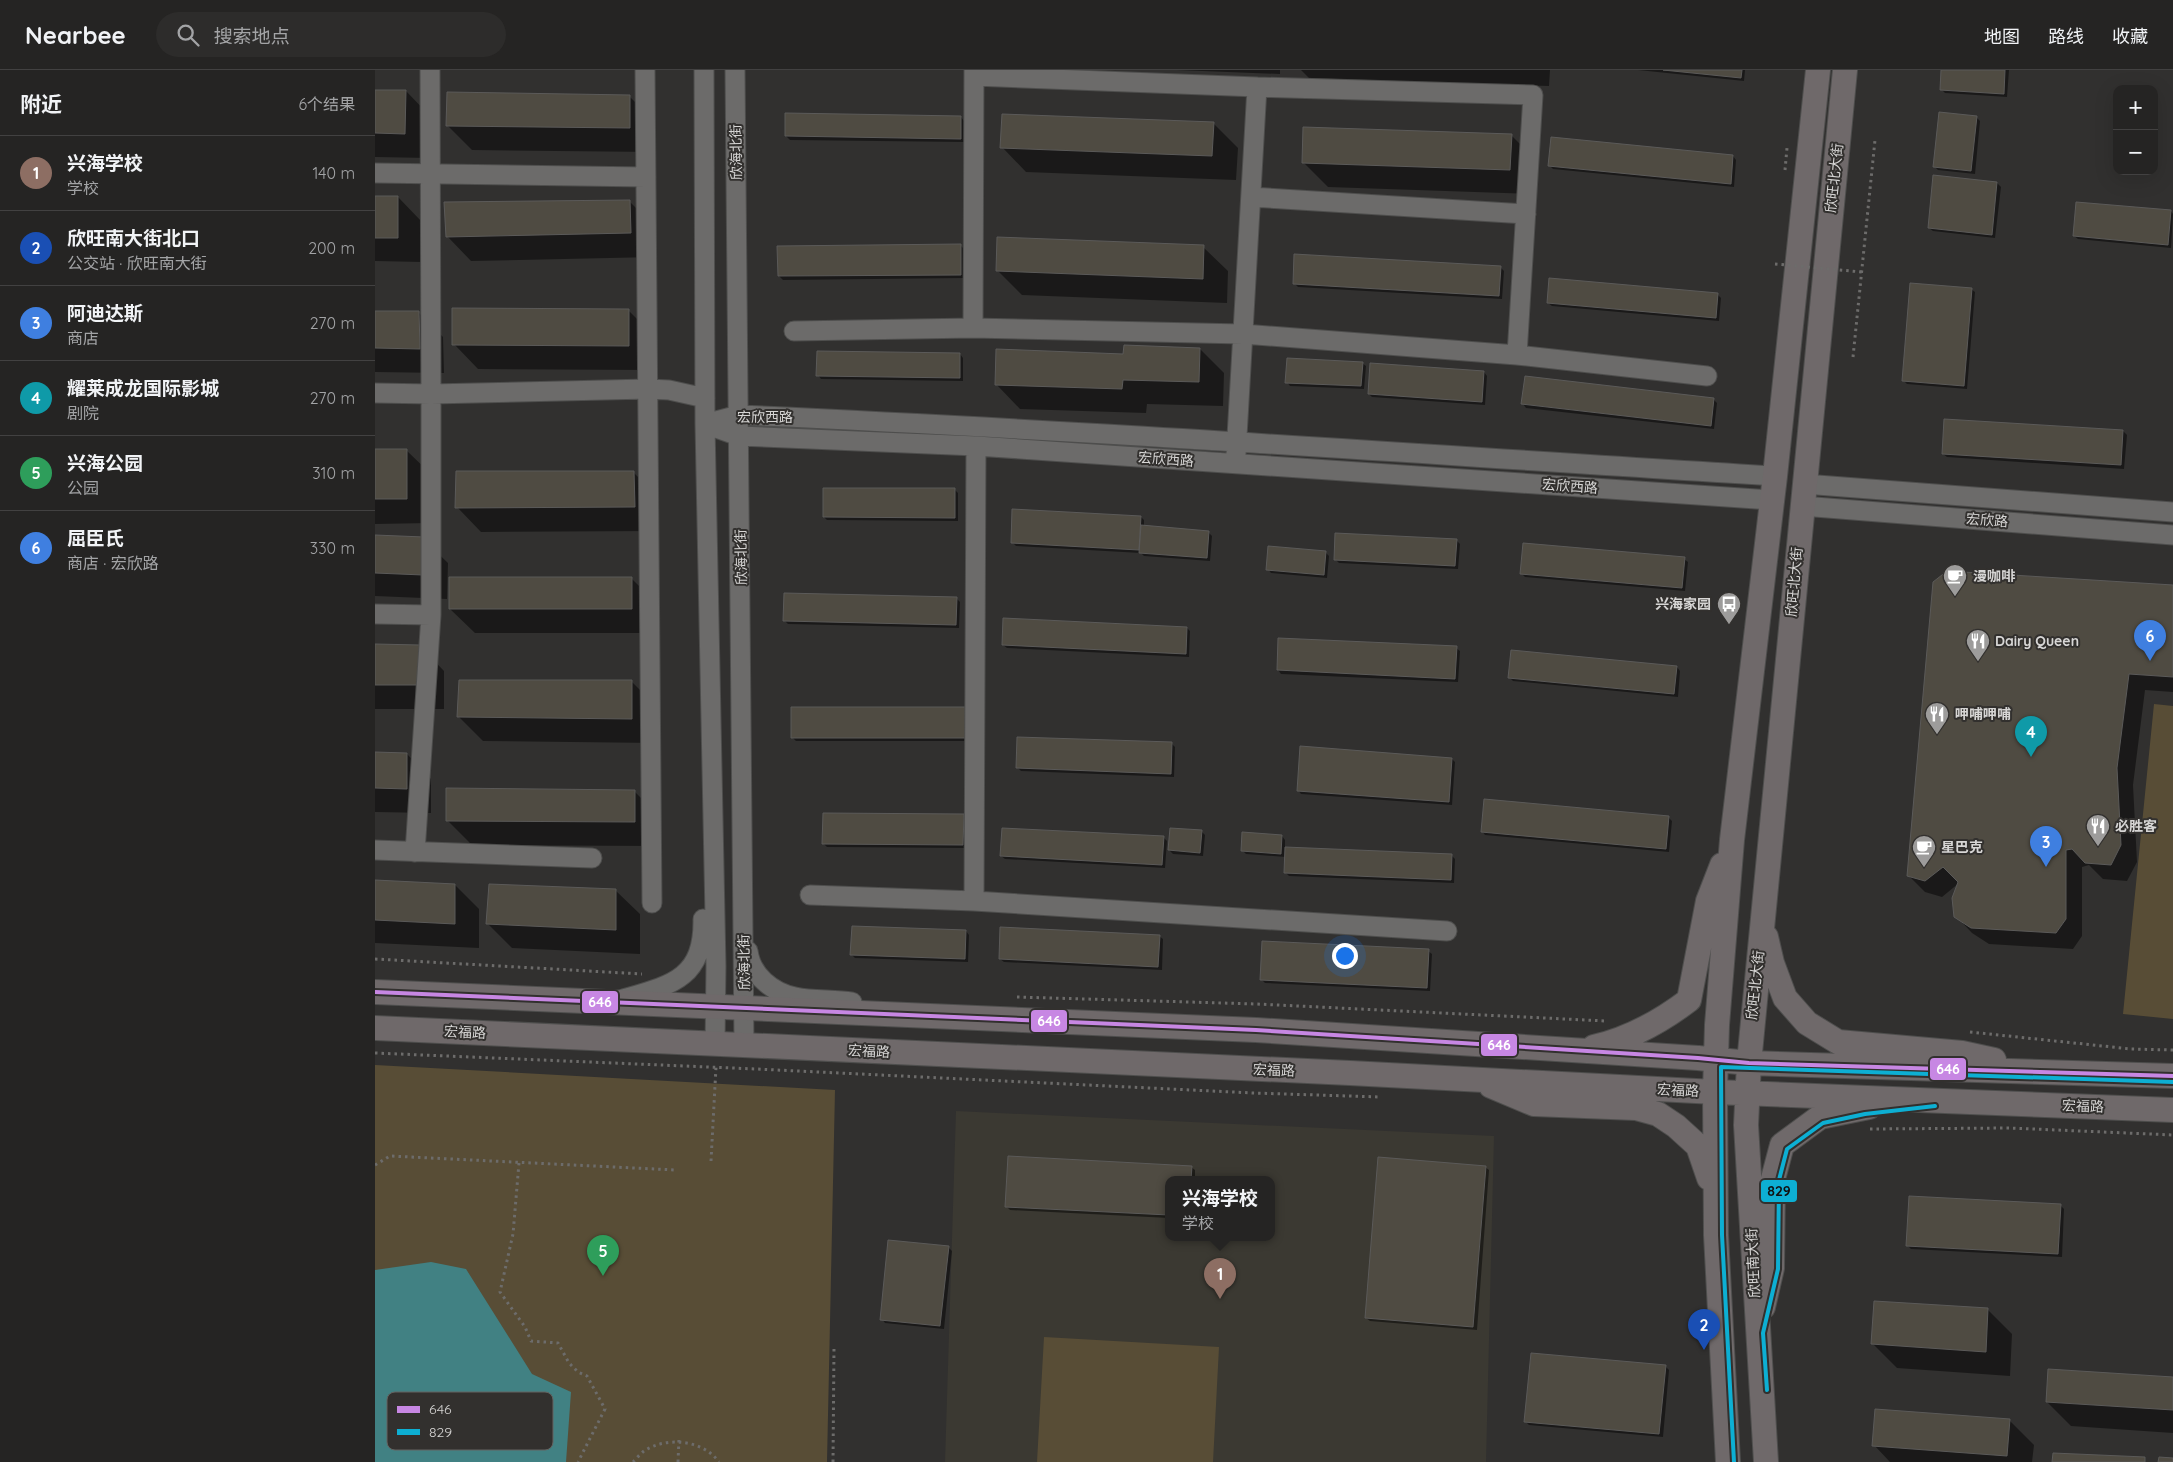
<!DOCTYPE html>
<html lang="zh">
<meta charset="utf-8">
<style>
body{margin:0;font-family:Quicksand,"Noto Sans SC",sans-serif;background:#2d2c2b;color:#f1f3f6}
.controls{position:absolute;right:15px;top:15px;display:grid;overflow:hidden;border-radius:10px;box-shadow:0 5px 20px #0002}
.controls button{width:45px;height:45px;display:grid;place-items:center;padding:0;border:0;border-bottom:1px solid #424141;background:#252423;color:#f1f3f6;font:25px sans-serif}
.you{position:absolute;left:969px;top:885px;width:18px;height:18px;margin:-12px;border:4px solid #fff;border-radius:50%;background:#1a73e8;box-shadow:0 0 0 8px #1a73e833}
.badge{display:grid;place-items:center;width:32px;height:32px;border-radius:50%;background:#95b2f1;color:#fff;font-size:16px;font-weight:700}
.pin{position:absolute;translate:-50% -41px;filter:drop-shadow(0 1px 2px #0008)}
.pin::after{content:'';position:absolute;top:26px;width:18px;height:15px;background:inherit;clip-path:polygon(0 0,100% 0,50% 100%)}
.popup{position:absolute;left:790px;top:1106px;width:110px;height:65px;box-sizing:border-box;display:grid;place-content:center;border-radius:10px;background:#252423;filter:drop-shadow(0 1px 4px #0005);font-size:16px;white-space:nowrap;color:#a3a4a6}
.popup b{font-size:19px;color:#f1f3f6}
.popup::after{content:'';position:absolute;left:50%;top:100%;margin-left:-10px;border:10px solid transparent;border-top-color:#252423}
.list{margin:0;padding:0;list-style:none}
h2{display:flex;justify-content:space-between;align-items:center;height:65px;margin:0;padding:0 20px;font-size:21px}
h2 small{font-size:16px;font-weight:400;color:#a3a4a6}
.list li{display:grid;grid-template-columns:32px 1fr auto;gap:15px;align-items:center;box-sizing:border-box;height:75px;padding:0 20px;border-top:1px solid #424141}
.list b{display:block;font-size:19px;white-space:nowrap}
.list p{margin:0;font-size:16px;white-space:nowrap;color:#a3a4a6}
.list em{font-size:16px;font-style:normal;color:#a3a4a6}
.icon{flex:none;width:28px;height:28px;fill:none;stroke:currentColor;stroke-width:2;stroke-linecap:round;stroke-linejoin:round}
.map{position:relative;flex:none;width:1798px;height:1392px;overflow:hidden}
header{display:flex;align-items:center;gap:30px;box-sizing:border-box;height:70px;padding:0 25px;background:#252423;border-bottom:1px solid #424141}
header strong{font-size:24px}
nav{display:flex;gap:28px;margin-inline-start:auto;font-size:18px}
.search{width:350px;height:45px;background:#2d2c2b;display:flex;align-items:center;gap:12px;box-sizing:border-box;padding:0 18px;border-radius:28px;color:#a3a4a6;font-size:19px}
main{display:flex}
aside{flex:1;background:#252423}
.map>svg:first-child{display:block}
.built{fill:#3b3932;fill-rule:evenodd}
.green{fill:#584d36}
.water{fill:#418183}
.shadow{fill:#0007}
.building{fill:#4f4b42;stroke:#5b5a59}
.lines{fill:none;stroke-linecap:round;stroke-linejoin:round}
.minor-casing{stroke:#4e4e4d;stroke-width:21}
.major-casing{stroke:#4e4e4d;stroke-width:26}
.path{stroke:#6d6c6b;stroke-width:3;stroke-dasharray:2.5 4;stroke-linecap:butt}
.minor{stroke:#6c6b6a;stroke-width:19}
.major{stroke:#6f696a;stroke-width:24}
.path-bridge{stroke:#6d6c6b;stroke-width:3;stroke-dasharray:2.5 4;stroke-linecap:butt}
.bus-1-casing{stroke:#32302e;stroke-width:8}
.bus-2-casing{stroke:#32302e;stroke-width:8}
.bus-1{stroke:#c787e3;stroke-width:4}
.bus-2{stroke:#0dafd3;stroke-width:4}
.labels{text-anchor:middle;stroke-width:4;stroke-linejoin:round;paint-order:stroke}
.street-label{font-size:14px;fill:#d7d6d5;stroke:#32302e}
.poi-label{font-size:14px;font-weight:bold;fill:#d7d6d5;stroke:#32302e;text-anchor:start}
.key{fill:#32302e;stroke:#646260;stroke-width:1}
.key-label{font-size:14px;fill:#d7d6d5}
.line-badge{stroke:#32302e;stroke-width:2}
.badge-label{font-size:14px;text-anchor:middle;font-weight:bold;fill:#fff}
.pale-badge-label{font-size:14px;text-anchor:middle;font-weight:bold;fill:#111}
</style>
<header>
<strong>Nearbee</strong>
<div class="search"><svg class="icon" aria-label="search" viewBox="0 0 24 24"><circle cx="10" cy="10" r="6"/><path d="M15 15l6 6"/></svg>搜索地点</div>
<nav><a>地图</a><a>路线</a><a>收藏</a></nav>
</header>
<main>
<aside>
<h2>附近<small>6个结果</small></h2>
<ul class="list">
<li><span class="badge" style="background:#8d6e63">1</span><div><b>兴海学校</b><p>学校</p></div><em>140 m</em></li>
<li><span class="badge" style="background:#1a4fb4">2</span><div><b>欣旺南大街北口</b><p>公交站 · 欣旺南大街</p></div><em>200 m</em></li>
<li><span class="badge" style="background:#3f7fe0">3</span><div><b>阿迪达斯</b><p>商店</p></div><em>270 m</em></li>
<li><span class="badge" style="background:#0f9aa8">4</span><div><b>耀莱成龙国际影城</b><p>剧院</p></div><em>270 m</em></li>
<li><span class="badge" style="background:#2e9e5b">5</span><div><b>兴海公园</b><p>公园</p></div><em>310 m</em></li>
<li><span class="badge" style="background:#3f7fe0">6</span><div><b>屈臣氏</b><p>商店 · 宏欣路</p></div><em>330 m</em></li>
</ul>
</aside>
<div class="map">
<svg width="1798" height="1392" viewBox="0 0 1798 1392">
<rect width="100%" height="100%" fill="#31302f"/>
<path class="built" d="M581,1041L1119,1066L1111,1392H570ZM794,1110H896V1168H794Z"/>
<path class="green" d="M1779,634L1798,636V949L1748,944Z
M0,995L460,1020L452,1392H0Z
M669,1267L844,1277L838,1392H662Z"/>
<path class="water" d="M56,1192L91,1199L157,1304L196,1322L191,1392H0V1200Z"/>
<path class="shadow" d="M802,0H905V4Z
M926,0H1175L1174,16L934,8Z
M1263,0H1370L1369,11Z
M1567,0H1634L1632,27L1570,23L1566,19Z
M0,21H31L55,46L54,88L0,87Z
M254,26L279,51V82L97,80L73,56Z
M586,47L589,51V72L415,70L411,66Z
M1601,47L1605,51L1600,104L1563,100L1560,97Z
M838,53L863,78L861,110L651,102L627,77Z
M1136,65L1161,90L1159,124L953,117L928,92Z
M1358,86L1361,90L1359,117L1178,99L1174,95Z
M1622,113L1626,117L1620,168L1558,161L1554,158Z
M0,127H23L47,152V192L0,191Z
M254,131L279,156L280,187L96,191L72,166Z
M1796,141L1798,144L1796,178L1703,169L1699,166Z
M586,176L589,179L590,208L408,210L404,206Z
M828,177L853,201L852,233L647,225L622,200Z
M1125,197L1129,201L1127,229L923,217L919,213Z
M1596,219L1600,222L1592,319L1532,314L1529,311Z
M1342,224L1346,228L1344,251L1177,236L1173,233Z
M253,240L278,265V300L103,299L79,274Z
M0,242H43L68,267L69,303L0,302Z
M825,279L849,303L848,336L772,334L771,343L645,339L621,314L750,285Z
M585,284L588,288V311L446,309L443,305Z
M987,293L991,296L989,319L915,316L912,312Z
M1109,302L1112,306L1110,335L997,327L994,324Z
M1151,308L1339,330L1342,333L1339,359L1151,338L1148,334Z
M1570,350L1748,361L1752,365L1749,399L1572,387L1568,384Z
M0,380H31L56,404V453L0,454Z
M258,402L283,427L284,461L106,462L82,437Z
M580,420L583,423V451L452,450L449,447Z
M766,447L769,450V457L833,462L837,466L835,491L769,486L766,483L641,476L637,472Z
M0,466L48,469L73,493L72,529L0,526Z
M1081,470L1085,474L1083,499L964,493L960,489Z
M950,482L954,486L952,508L896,503L893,499Z
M1309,489L1313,492L1310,521L1150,507L1146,503Z
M256,508L281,533V563H100L75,539Z
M1798,517V622L1770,620L1758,715L1762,792L1752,811L1728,809L1714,795L1707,797V866L1698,879L1614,874L1597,863L1581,846L1584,813L1567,827L1550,822L1533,805Z
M581,528L585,532L584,558L413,554L410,551Z
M812,558L815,561L814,587L632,578L628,575Z
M0,575L45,576L69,601V639H0Z
M1081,578L1085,581L1083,612L906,604L903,600Z
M1302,597L1305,601L1303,627L1138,611L1134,607Z
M256,611L281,636V673L108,671L84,647Z
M595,642V671H421L418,668Z
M797,674L800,677L799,707L646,701L642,697Z
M0,683L32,684L56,709V743L0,742Z
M1077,689L1080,692L1077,735L926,724L923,720Z
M259,721L284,746V776L97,775L72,750Z
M588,745L592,749V778L452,777L449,774Z
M1294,748L1297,751L1294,782L1110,765L1107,761Z
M826,761L830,765L828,786L798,784L794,780Z
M907,766L910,770V778L1076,785L1080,789L1079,813L914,806L910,802L911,787L871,784L867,780Z
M788,767L792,771L790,798L630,789L626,786Z
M0,811L80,815L104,839V878L0,873Z
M240,820L265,844V884L137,878L112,853Z
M591,861L594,865L593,892L480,888L477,885Z
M784,866L788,869L787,900L629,892L625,889Z
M1053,881L1057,884L1055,921L890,913L886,909Z
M816,1097L820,1100V1110H794V1148L635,1140L631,1136Z
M1110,1097L1114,1100L1102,1260L995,1251L991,1248Z
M1685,1135L1689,1139L1687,1187L1536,1179L1533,1176Z
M573,1177L577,1181L569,1259L510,1253L507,1249Z
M1500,1233L1613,1240L1637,1264L1635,1306L1522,1298L1498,1274Z
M1290,1296L1294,1300L1288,1367L1154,1355L1151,1352Z
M1798,1308V1363L1696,1356L1672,1332Z
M1634,1350L1659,1375L1657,1392H1515L1499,1375Z"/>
<path class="building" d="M1288,0H1367L1366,8Z
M1566,0H1630L1629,24L1565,20Z
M0,20H31L30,64L0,63Z
M72,22L255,25V58L71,56Z
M1564,42L1602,46L1596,101L1558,97Z
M410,43L586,46V69L410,66Z
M627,44L839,52L837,86L625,78Z
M928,57L1137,64L1135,100L927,93Z
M1176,67L1358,85L1356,114L1173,96Z
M1558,105L1622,112L1617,165L1553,158Z
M0,126H23V168H0Z
M255,130L256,163L71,167L69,132Z
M1701,132L1796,140L1793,175L1698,166Z
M622,167L829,175L828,209L621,201Z
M586,174V205L403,206L402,176Z
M919,184L1126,196L1124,226L918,214Z
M1174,208L1343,223L1341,248L1172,233Z
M1535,213L1597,218L1589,316L1527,311Z
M77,238L254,239V276L77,275Z
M0,241H44L45,279L0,278Z
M749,275L825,278L824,312L748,310L747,319L620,315L621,279L748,284Z
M442,281L585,283V308L441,306Z
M912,288L988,292L986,316L910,313Z
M995,293L1109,301L1107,332L993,324Z
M1150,306L1339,328L1336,356L1146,334Z
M1569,349L1748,360L1746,395L1567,384Z
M0,379H32V429H0Z
M81,401H259L260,437L80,438Z
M448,418H580V448L448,447Z
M637,439L766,446L764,480L636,473Z
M766,455L834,461L832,488L764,483Z
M960,463L1082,469L1080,496L959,490Z
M0,465L49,467L48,505L0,503Z
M1148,473L1310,487L1307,518L1145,504Z
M893,476L951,481L949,505L891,500Z
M1572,501L1798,515V607L1754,604L1742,698L1746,775L1736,795L1710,793L1697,779L1691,780V849L1681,863L1596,858L1579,847L1577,828L1583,812L1568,797L1550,811L1532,806L1558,512Z
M74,507H257V539H74Z
M409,523L582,527L581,555L408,551Z
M628,548L812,557L811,584L627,575Z
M903,568L1082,576L1080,609L902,600Z
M0,574L45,575V615H0Z
M1136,580L1302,596L1299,624L1133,608Z
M84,610H257V649L82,647Z
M416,637H592V668H416Z
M642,667L797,672L796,704L641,698Z
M925,676L1077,688L1074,732L922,721Z
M0,682L32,683V719L0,718Z
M71,718L260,720V752L71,751Z
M1109,729L1294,746L1291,779L1106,762Z
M448,743L589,744L588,775L447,774Z
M627,758L789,766L787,795L625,786Z
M795,758L827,760L825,783L793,780Z
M867,762L907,765L906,784L866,781Z
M910,777L1077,784L1076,810L909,803Z
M0,810L80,814V854L0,850Z
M114,814L241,819V860L111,854Z
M477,856L591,860L590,889L475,885Z
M625,857L785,865L783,897L624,889Z
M887,871L1054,879L1052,918L885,910Z
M633,1086L817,1096L816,1110H794V1145L630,1137Z
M1003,1087L1111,1096L1098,1257L990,1248Z
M1534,1126L1686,1134L1683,1184L1531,1176Z
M513,1170L574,1176L565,1256L505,1250Z
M1499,1231L1613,1238L1611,1282L1496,1274Z
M1156,1283L1291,1295L1284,1364L1149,1352Z
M1673,1299L1798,1307V1340L1671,1332Z
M1500,1339L1635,1349L1632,1386L1497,1376Z
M1678,1383L1770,1387V1392H1677Z
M1784,1387L1798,1388V1392H1783Z"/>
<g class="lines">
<g class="minor-casing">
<path id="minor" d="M270,0L277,833
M329,0L330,354L341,896L340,974
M360,0L369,975
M599,6L882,17L861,384
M882,17L1158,25L1142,285
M0,103L271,107
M876,127L1151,144
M598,258L599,0
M419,261L598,258L868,264L1142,285L1332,306
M0,323L56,324L55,0
M330,354L364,345C710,360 1055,385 1400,406
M330,354L364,366L601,376L1396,430
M601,376L599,831L1072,861
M1429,414L1798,442
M1427,436L1798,465
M0,544L56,545
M0,780L217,788
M40,782L56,545V324L273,319L294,320L330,328
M435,825L599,831
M373,881C376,905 397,922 420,927C438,931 459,929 477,932
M248,929C297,915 329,908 328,849"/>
</g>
<g class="major-casing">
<path id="major" d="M1391,867L1397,893L1410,928L1432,953L1463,972L1587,983L1619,990
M0,922L881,960L1323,988L1374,993L1798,1006
M0,958L975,1003L1340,1022L1798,1040
M1219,977C1254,969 1285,952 1314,930L1333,831L1347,795
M1116,1016L1159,1034L1261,1038L1283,1044L1301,1056L1323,1076L1334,1108
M1388,1237L1397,1198L1398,1109L1407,1075L1445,1047L1494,1037
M1353,1392L1341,1165L1340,1022L1342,955L1357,770L1400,406L1443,0
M1391,1392L1371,1055L1374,993L1470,0"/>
</g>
<path class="path" d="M1410,100L1412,78
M1478,287L1500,70
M0,889L267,904
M642,927L882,934L1231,951
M1595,962L1756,979L1798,980
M0,983L381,999L878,1023L1006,1027
M1495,1059L1635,1058L1798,1065
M336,1091L341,997
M144,1093L138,1164L125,1222L150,1257L156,1271L183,1273L194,1293L203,1302L212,1306L230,1339L203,1392
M0,1095L15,1086L300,1100
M258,1392C261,1389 265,1384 269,1381C292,1366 328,1370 344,1392
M303,1392L304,1368
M458,1392L459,1277"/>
<use href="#minor" class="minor"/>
<use href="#major" class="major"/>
<path class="path-bridge" d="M1400,194L1487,202"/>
<g class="bus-1-casing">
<path id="bus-1" d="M0,922L881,960L1323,988L1374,993L1798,1006"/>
</g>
<g class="bus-2-casing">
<path id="bus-2" d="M1392,1320L1388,1263L1403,1199L1404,1110L1412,1079L1448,1053L1490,1044L1560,1036
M1359,1392L1347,1165L1346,997L1798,1012"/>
</g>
<use href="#bus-1" class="bus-1"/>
<use href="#bus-2" class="bus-2"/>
</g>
<defs>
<g id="cafe-pin" transform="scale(1.25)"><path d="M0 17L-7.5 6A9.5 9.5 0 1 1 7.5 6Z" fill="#9d9c9b" stroke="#32302e"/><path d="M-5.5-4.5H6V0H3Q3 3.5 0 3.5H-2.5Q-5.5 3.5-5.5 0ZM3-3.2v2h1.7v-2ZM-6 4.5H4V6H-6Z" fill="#fff"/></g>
<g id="bus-pin" transform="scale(1.25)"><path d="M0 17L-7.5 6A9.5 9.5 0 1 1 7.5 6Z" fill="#9d9c9b" stroke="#32302e"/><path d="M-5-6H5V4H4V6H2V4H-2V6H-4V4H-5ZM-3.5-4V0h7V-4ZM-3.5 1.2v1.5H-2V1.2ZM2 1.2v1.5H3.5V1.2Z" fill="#fff"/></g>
<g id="restaurant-pin" transform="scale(1.25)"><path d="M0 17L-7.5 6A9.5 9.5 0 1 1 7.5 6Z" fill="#9d9c9b" stroke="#32302e"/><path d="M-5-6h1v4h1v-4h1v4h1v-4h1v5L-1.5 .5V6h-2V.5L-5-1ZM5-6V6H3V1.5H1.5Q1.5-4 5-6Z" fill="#fff"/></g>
</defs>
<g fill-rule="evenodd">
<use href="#cafe-pin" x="1580" y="506"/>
<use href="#bus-pin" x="1354" y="534"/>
<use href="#restaurant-pin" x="1603" y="571"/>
<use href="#restaurant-pin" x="1562" y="644"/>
<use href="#restaurant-pin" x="1723" y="756"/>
<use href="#cafe-pin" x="1549" y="777"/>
</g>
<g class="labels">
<g class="street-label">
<text transform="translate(361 82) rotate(-91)" y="5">欣海北街</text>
<text transform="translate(1459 108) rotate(-84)" y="5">欣旺北大街</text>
<text x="390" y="352">宏欣西路</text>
<text transform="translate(791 389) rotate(4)" y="5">宏欣西路</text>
<text transform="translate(1195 416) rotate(4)" y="5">宏欣西路</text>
<text transform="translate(1612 450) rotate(4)" y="5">宏欣路</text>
<text transform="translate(366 487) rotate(-91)" y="5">欣海北街</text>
<text transform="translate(1419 512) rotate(-85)" y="5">欣旺北大街</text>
<text transform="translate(369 892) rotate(-91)" y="5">欣海北街</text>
<text transform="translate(1380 915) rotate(-84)" y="5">欣旺北大街</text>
<text transform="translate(90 962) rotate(3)" y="5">宏福路</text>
<text transform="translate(494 981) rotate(3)" y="5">宏福路</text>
<text transform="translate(899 1000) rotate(2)" y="5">宏福路</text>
<text transform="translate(1303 1020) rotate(3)" y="5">宏福路</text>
<text transform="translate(1708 1036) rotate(2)" y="5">宏福路</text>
<text transform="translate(1378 1193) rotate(-93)" y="5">欣旺南大街</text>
</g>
<g class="poi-label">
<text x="1598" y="511">漫咖啡</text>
<text x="1336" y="539" text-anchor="end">兴海家园</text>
<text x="1620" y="576">Dairy Queen</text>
<text x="1580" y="649">呷哺呷哺</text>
<text x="1740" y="761">必胜客</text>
<text x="1566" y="782">星巴克</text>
</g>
</g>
<rect x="12" y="1322" width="166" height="58" rx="8" class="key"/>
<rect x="22" y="1336" width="23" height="7" fill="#c787e3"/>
<rect x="22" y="1359" width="23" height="6" fill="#0dafd3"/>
<g class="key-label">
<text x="54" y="1344">646</text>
<text x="54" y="1367">829</text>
</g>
<g class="line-badge">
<rect x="206" y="920" width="38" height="24" rx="5" fill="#c787e3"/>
<rect x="655" y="939" width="38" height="24" rx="5" fill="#c787e3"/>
<rect x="1105" y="963" width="38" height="24" rx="5" fill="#c787e3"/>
<rect x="1554" y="987" width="38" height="24" rx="5" fill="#c787e3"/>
<rect x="1385" y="1109" width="38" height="24" rx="5" fill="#0dafd3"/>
</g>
<g class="badge-label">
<text x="225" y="937">646</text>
<text x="674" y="956">646</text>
<text x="1124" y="980">646</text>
<text x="1573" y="1004">646</text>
</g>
<g class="pale-badge-label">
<text x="1404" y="1126">829</text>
</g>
</svg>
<div class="controls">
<button>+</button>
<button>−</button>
</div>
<div class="you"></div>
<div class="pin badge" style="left:845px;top:1229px;background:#8d6e63">1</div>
<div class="popup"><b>兴海学校</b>学校</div>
<div class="pin badge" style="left:1329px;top:1280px;background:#1a4fb4">2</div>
<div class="pin badge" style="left:1671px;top:797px;background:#3f7fe0">3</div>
<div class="pin badge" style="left:1656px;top:687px;background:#0f9aa8">4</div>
<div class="pin badge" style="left:228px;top:1206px;background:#2e9e5b">5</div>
<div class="pin badge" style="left:1775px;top:591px;background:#3f7fe0">6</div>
</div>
</main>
